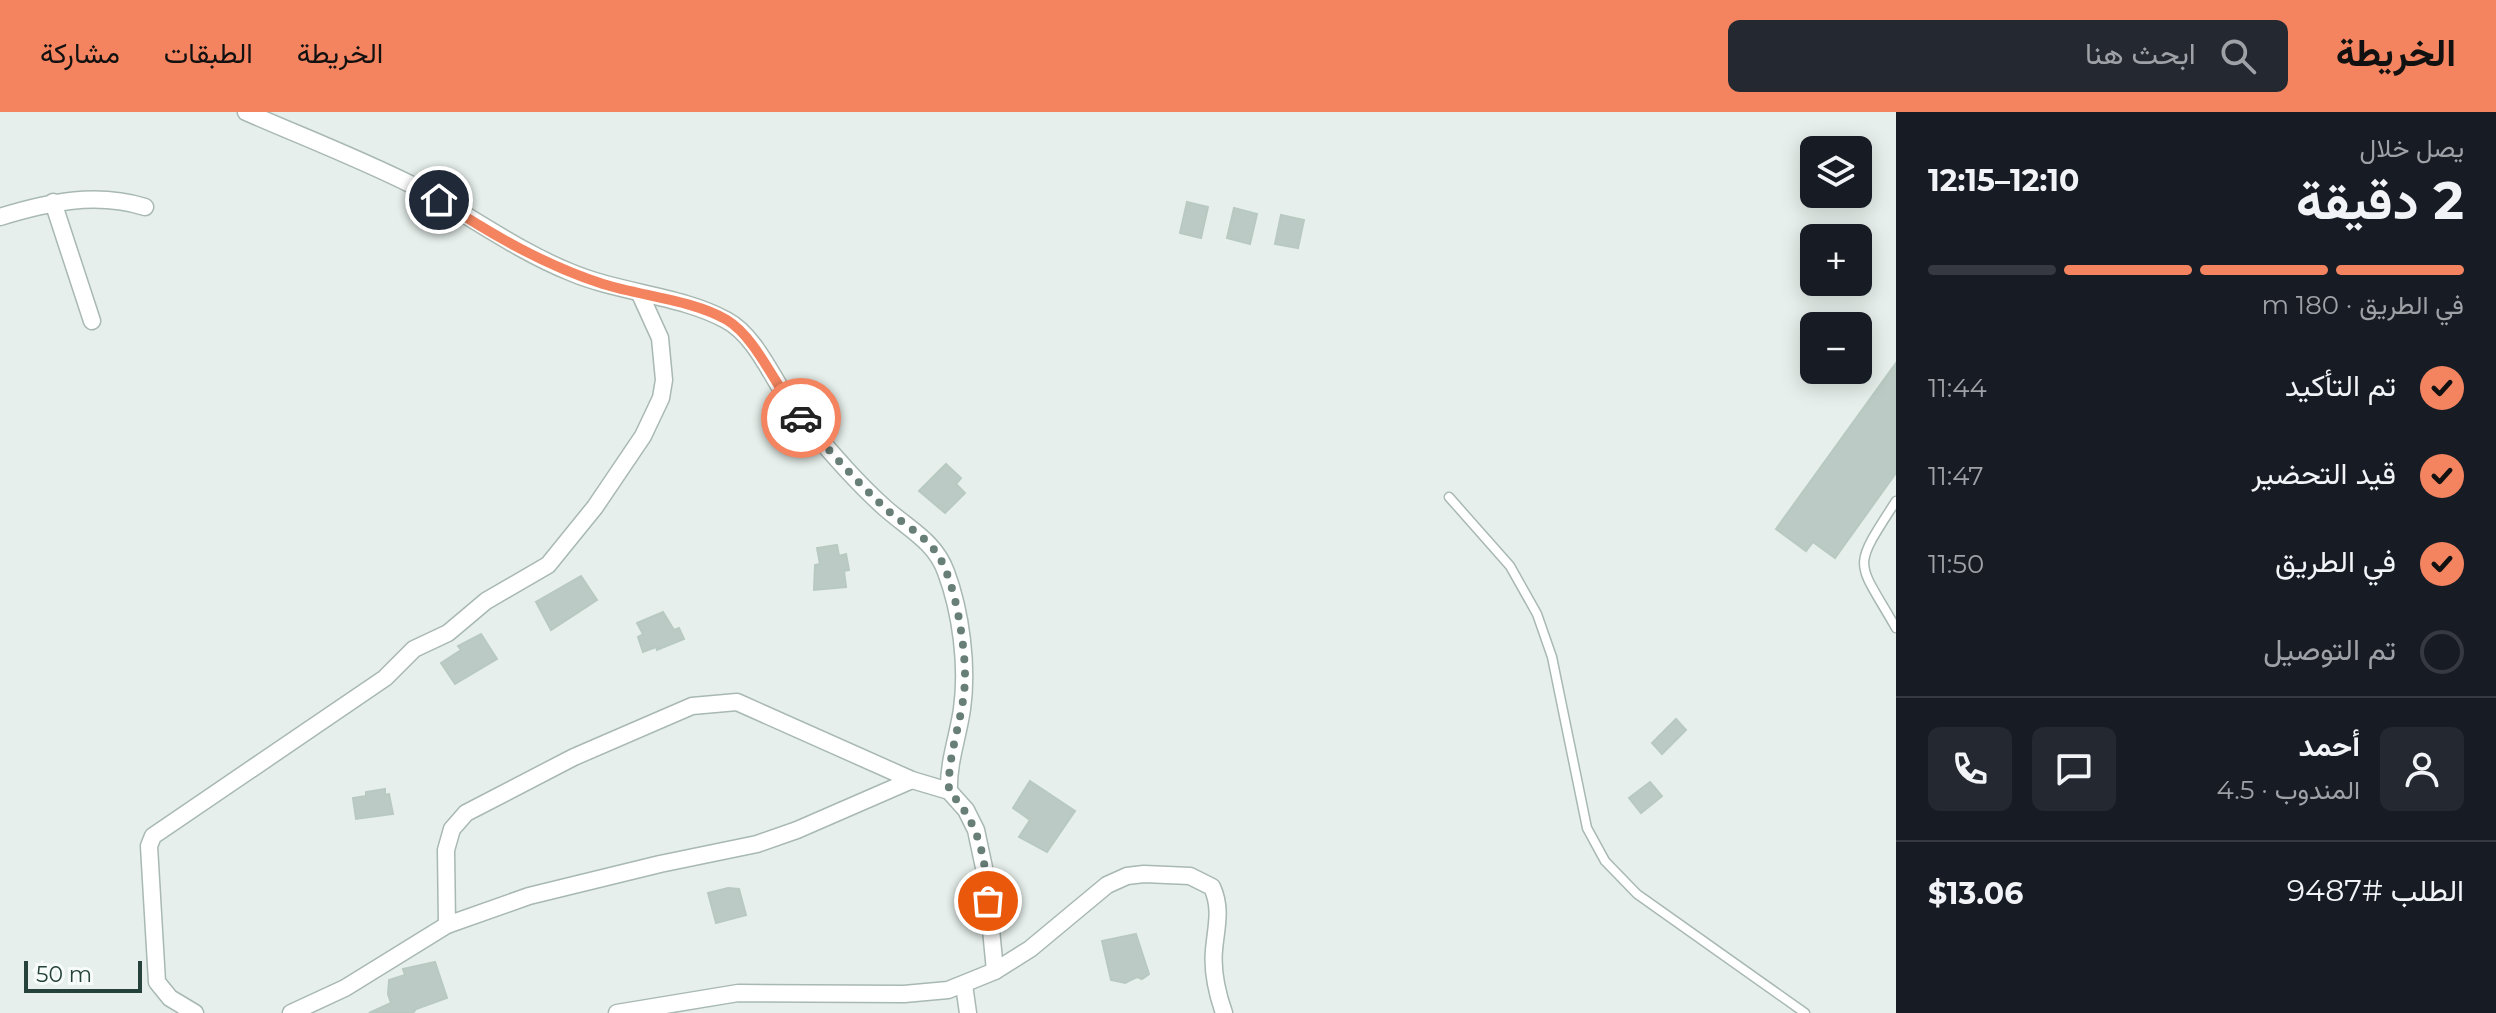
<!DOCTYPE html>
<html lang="ar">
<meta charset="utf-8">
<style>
:root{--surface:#171b24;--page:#242831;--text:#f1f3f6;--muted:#9ea1a6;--line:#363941;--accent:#f4845f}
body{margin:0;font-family:Montserrat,Vazirmatn,sans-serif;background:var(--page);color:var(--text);direction:rtl;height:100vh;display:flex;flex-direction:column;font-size:30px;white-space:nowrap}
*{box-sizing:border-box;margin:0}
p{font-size:26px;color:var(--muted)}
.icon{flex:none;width:44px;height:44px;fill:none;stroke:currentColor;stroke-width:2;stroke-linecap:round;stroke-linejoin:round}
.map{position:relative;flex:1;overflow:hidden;direction:ltr}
.details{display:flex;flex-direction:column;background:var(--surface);width:600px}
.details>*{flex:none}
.controls{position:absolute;left:1800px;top:24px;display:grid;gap:16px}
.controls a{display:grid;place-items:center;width:72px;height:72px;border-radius:12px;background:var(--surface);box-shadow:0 4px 20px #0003;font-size:40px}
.scale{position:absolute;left:24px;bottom:20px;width:118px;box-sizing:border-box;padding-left:8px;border:4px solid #24423a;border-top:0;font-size:22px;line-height:28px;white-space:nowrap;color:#24423a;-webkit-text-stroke:6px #f7fbf9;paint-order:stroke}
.pin{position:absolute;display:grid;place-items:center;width:68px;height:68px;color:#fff;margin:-34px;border:4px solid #fff;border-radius:50%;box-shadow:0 2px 8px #0007}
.courier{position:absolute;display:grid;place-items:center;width:80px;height:80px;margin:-40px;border:6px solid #f4845f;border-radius:50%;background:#fff;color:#222;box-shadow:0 2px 10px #0007}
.overview em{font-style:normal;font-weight:700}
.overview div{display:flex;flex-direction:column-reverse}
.overview{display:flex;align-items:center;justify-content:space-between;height:136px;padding:0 32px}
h1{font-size:52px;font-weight:700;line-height:60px}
.bar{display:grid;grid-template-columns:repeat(4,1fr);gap:12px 8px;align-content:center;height:96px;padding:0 32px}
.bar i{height:10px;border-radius:6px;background:var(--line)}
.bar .selected{background:var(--accent)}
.bar p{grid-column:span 4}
.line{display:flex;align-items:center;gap:20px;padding:0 32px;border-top:2px solid var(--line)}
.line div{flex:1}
.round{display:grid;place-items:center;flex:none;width:84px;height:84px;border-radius:12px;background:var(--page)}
ol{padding:0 32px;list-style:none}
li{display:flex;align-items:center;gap:24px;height:88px}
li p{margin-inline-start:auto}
li .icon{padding:8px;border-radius:50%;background:var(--accent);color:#111;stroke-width:4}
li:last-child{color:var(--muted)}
li i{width:44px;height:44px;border:4px solid var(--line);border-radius:50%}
header{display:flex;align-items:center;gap:48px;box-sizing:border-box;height:112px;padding:0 40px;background:var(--accent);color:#111}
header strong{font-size:38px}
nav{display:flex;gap:44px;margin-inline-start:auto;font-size:28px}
.search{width:560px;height:72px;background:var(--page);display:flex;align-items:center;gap:20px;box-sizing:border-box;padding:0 28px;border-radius:12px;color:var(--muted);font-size:30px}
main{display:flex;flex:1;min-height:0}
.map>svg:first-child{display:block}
.building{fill:#bbcac4;stroke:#b8c9c2;stroke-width:2}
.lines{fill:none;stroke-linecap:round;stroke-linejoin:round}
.lane-casing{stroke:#a8b8b2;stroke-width:11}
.street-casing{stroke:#a8b8b2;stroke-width:19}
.lane{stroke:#fff;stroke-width:8}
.street{stroke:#fff;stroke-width:16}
.done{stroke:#687f78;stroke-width:8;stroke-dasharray:0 14.4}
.route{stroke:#f4845f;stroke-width:10}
</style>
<header>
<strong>الخريطة</strong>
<div class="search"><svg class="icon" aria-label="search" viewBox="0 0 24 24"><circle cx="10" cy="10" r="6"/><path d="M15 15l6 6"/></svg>ابحث هنا</div>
<nav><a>الخريطة</a><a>الطبقات</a><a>مشاركة</a></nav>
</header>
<main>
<section class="details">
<div class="overview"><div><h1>2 دقيقة</h1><p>يصل خلال</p></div><em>12:10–12:15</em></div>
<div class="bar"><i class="selected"></i><i class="selected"></i><i class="selected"></i><i></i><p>في الطريق · 180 m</p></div>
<ol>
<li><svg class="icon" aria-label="check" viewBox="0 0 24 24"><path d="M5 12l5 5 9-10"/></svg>تم التأكيد<p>11:44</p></li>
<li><svg class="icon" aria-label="check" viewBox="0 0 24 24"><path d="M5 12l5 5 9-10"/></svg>قيد التحضير<p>11:47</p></li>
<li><svg class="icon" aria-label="check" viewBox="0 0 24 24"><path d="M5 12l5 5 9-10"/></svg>في الطريق<p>11:50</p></li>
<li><i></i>تم التوصيل</li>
</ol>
<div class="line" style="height:144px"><a class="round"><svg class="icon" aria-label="person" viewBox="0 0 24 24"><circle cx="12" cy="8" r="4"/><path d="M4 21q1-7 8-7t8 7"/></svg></a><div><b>أحمد</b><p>المندوب · 4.5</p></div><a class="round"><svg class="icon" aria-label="chat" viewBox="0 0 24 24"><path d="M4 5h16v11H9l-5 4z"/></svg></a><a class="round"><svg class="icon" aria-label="phone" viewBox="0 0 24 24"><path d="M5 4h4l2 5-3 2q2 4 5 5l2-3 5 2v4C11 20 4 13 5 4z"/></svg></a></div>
<div class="line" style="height:104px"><div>الطلب #9487</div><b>$13.06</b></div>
</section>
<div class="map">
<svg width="1896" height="901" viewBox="0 0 1896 901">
<rect width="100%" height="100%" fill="#e6efeb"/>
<g class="building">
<path d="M 1187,90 L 1208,95 L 1201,126 L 1180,121 Z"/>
<path d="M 1234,96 L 1257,102 L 1250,132 L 1227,126 Z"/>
<path d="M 1281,103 L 1304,108 L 1298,136 L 1275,132 Z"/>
<path d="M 1896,251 L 1896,361 L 1835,446 L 1813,430 L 1806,439 L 1776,417 Z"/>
<path d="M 946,352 L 961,366 L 956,372 L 965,381 L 945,401 L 919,379 Z"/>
<path d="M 837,433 L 839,444 L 846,442 L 849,458 L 844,459 L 846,475 L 814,478 L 815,453 L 820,452 L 817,436 Z"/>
<path d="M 581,464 L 597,488 L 551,518 L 536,490 Z"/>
<path d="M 663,500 L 674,518 L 679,516 L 684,527 L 657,538 L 656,535 L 643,540 L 638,525 L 643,522 L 637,511 Z"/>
<path d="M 481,522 L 497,547 L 455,572 L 441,551 L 461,538 L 458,534 Z"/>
<path d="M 1676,607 L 1686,618 L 1662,642 L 1652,631 Z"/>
<path d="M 1030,669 L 1075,699 L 1047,740 L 1019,725 L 1030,708 L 1013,696 Z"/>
<path d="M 1650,670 L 1662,684 L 1641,701 L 1629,686 Z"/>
<path d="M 385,677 L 385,683 L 389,682 L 393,702 L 356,707 L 353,686 L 366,684 L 366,680 Z"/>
<path d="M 728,776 L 739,777 L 746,803 L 716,811 L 708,781 Z"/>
<path d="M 1136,822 L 1149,862 L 1142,867 L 1137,865 L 1125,871 L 1111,868 L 1102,829 Z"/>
<path d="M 435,850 L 447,886 L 416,897 L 413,901 L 369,901 L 391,891 L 388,882 L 389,868 L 405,863 L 403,857 Z"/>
</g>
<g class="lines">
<defs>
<g id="lane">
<path d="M 1449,385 L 1510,454 L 1537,502 L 1552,545 L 1587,716 L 1605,749 L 1637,782 L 1805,901"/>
<path d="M 1896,389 C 1851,459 1856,446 1896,516"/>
</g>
<g id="street">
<path d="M 246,0 C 301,24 358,46 412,73 C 466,100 513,137 570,160 C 619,181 680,183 726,208 C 760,226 776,278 802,307 C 828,337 855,369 884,395 C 907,416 935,429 946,460 C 961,500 968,554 962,597 C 958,625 948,650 949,679"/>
<path d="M 53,90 L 92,209"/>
<path d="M 0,105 C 48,90 96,80 145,95"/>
<path d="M 447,813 L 446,738 L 452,717 L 466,701 L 574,645 L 692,594 L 737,590 L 912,668 L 949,679 L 966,698 L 976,718 L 986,765 L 995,859"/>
<path d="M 964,873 L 968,901"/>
<path d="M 195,901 L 170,886 L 157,870 L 149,734 L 153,724 L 385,566 L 414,537 L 448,521 L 486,489 L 548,453 L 595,395 L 643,324 L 661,286 L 664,268 L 660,226 L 640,182"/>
<path d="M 291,901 L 345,876 L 447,813 L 529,784 L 660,752 L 757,732 L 797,718 L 912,668"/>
<path d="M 617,901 L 738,881 L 904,882 L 948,878 L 995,859 L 1030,837 L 1107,773 L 1127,764 L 1144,762 L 1190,764 L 1212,775 C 1222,797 1216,815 1214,838 C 1212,859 1217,881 1224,901"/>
</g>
</defs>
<use href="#lane" class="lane-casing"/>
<use href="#street" class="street-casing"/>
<use href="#lane" class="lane"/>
<use href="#street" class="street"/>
</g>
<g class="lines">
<path class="done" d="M 801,306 C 827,336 855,368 885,396 C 901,411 922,421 936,440 C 955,466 965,532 965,564 C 965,604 947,640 949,679 C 980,713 985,744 988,789"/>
<path class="route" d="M 439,88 C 491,122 544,153 603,172 C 641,184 693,188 727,208 C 757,226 777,278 801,306"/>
</g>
</svg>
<div class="controls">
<a><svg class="icon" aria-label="layers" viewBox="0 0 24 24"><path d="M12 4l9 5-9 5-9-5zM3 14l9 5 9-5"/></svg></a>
<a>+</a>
<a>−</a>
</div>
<div class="scale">50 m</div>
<div class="pin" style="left:988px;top:789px;background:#ea580c"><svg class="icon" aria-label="bag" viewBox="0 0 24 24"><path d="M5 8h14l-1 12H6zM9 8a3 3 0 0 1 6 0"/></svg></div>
<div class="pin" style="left:439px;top:88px;background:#1f2937"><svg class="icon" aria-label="home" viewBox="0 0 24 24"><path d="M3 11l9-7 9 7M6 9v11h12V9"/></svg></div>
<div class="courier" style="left:801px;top:306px"><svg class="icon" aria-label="car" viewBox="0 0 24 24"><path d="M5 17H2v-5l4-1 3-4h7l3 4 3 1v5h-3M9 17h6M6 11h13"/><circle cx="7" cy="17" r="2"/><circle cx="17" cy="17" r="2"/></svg></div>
</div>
</main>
